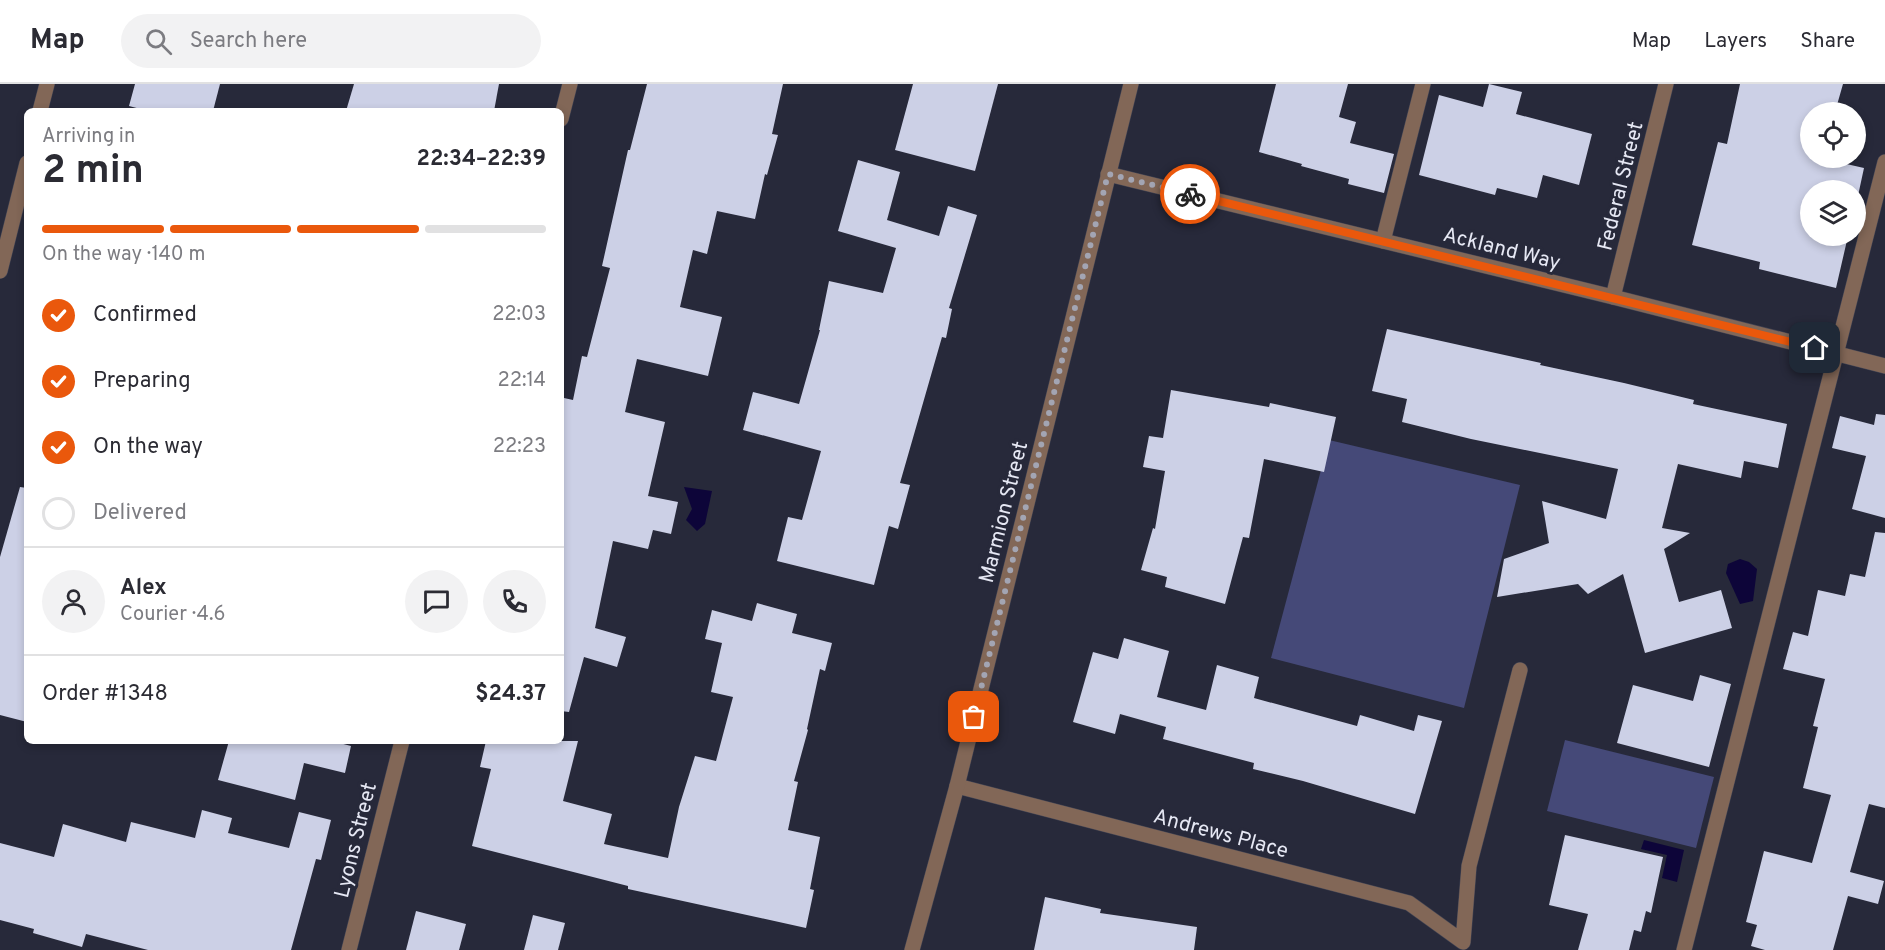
<!DOCTYPE html>
<meta charset="utf-8">
<style>
:root{--surface:#fff;--page:#f2f2f3;--text:#2b2b33;--muted:#7c7c81;--line:#e1e1e2;--accent:#ea580c}
body{margin:0;font-family:Overpass,sans-serif;background:var(--page);color:var(--text);height:100vh;display:flex;flex-direction:column;font-size:22px;white-space:nowrap}
*{box-sizing:border-box;margin:0}
p{font-size:20px;color:var(--muted)}
.icon{flex:none;width:33px;height:33px;fill:none;stroke:currentColor;stroke-width:2;stroke-linecap:round;stroke-linejoin:round}
.map{position:relative;flex:1;overflow:hidden}
.panel{position:absolute;left:24px;top:24px;width:540px;height:636px;display:flex;flex-direction:column;background:var(--surface);border-radius:9px;box-shadow:0 3px 9px #0003}
.panel>*{flex:none}
.buttons{position:absolute;left:1800px;top:18px;display:grid;gap:12px}
.buttons a{display:grid;place-items:center;width:66px;height:66px;border-radius:50%;background:var(--surface);box-shadow:0 3px 9px #0003;font-size:30px}
.pin{position:absolute;display:grid;place-items:center;width:51px;height:51px;color:#fff;margin:-26px;border-radius:12px;box-shadow:0 3px 9px #0006}
.courier{position:absolute;display:grid;place-items:center;width:60px;height:60px;margin:-30px;border:4px solid #ea580c;border-radius:50%;background:#fff;color:#222;box-shadow:0 2px 8px #0007}
.head em{font-style:normal;font-weight:700}
.head div{display:flex;flex-direction:column-reverse}
.head{display:flex;align-items:center;justify-content:space-between;height:102px;padding:0 18px}
h1{font-size:39px;font-weight:700;line-height:45px}
.bar{display:grid;grid-template-columns:repeat(4,1fr);gap:9px 6px;align-content:center;height:72px;padding:0 18px}
.bar i{height:8px;border-radius:4px;background:var(--line)}
.bar .selected{background:var(--accent)}
.bar p{grid-column:span 4}
.line{display:flex;align-items:center;gap:15px;padding:0 18px;border-top:2px solid var(--line)}
.line div{flex:1}
.round{display:grid;place-items:center;flex:none;width:63px;height:63px;border-radius:32px;background:var(--page)}
ol{padding:0 18px;list-style:none}
li{display:flex;align-items:center;gap:18px;height:66px}
li p{margin-inline-start:auto}
li .icon{padding:6px;border-radius:50%;background:var(--accent);color:#fff;stroke-width:4}
li:last-child{color:var(--muted)}
li i{width:33px;height:33px;border:3px solid var(--line);border-radius:50%}
header{display:flex;align-items:center;gap:36px;box-sizing:border-box;height:84px;padding:0 30px;background:var(--surface);border-bottom:2px solid var(--line)}
header strong{font-size:28px}
nav{display:flex;gap:33px;margin-inline-start:auto;font-size:21px}
.search{width:420px;height:54px;background:var(--page);display:flex;align-items:center;gap:15px;box-sizing:border-box;padding:0 21px;border-radius:33px;color:var(--muted);font-size:22px}
.map>svg:first-child{display:block}
.green{fill:#454978}
.water{fill:#0d0539}
.building{fill:#ccd0e6}
.lines{fill:none;stroke-linecap:round;stroke-linejoin:round}
.minor-casing{stroke:#424454;stroke-width:16}
.minor{stroke:#826757;stroke-width:15}
.done{stroke:#a3a5b3;stroke-width:6;stroke-dasharray:0 10.8}
.route{stroke:#ea580c;stroke-width:8}
.labels{text-anchor:middle;stroke-width:6;stroke-linejoin:round;paint-order:stroke}
.street-label{font-size:21px;fill:#e6e8f4;stroke:#27293a}
</style>
<header>
<strong>Map</strong>
<div class="search"><svg class="icon" aria-label="search" viewBox="0 0 24 24"><circle cx="10" cy="10" r="6"/><path d="M15 15l6 6"/></svg>Search here</div>
<nav><a>Map</a><a>Layers</a><a>Share</a></nav>
</header>
<div class="map">
<svg width="1885" height="866" viewBox="0 0 1885 866">
<rect width="100%" height="100%" fill="#27293a"/>
<g class="green">
<path d="M 1329,356 L 1520,401 L 1464,624 L 1271,574 Z"/>
<path d="M 1565,656 L 1714,693 L 1696,764 L 1547,727 Z"/>
</g>
<g class="water">
<path d="M 684,403 L 712,407 L 705,440 L 697,447 L 686,436 L 692,425 Z"/>
<path d="M 1740,475 L 1749,478 L 1757,485 L 1753,517 L 1740,520 L 1726,489 L 1728,480 Z"/>
<path d="M 1644,756 L 1684,766 L 1677,798 L 1662,794 L 1667,771 L 1641,765 Z"/>
</g>
<g class="building">
<path d="M 135,0 L 220,0 L 213,27 L 148,27 L 129,22 Z"/>
<path d="M 354,0 L 499,0 L 494,27 L 346,27 Z"/>
<path d="M 647,0 L 783,0 L 772,50 L 778,51 L 767,91 L 765,90 L 755,135 L 717,127 L 707,170 L 693,166 L 680,223 L 722,233 L 708,292 L 637,275 L 625,328 L 665,338 L 648,412 L 678,418 L 671,450 L 653,446 L 648,465 L 613,457 L 595,544 L 626,553 L 617,583 L 584,573 L 569,628 L 561,627 L 561,329 L 564,314 L 573,316 L 582,272 L 587,273 L 610,184 L 602,182 L 628,66 L 630,66 Z"/>
<path d="M 913,0 L 998,0 L 975,87 L 895,66 Z"/>
<path d="M 1276,0 L 1348,0 L 1339,33 L 1356,38 L 1350,59 L 1394,70 L 1384,109 L 1348,100 L 1349,95 L 1301,82 L 1302,80 L 1259,68 Z"/>
<path d="M 1489,0 L 1522,8 L 1516,30 L 1592,50 L 1579,101 L 1543,91 L 1537,114 L 1497,104 L 1495,111 L 1419,91 L 1439,11 L 1483,23 Z"/>
<path d="M 1740,0 L 1843,0 L 1835,28 L 1810,28 L 1810,74 L 1820,74 L 1864,84 L 1856,121 L 1856,106 L 1810,106 L 1810,152 L 1848,152 L 1836,204 L 1759,185 L 1760,178 L 1692,161 L 1718,58 L 1727,60 Z"/>
<path d="M 858,76 L 900,88 L 887,136 L 939,152 L 948,122 L 977,131 L 949,224 L 952,225 L 946,254 L 942,253 L 900,399 L 910,401 L 898,445 L 889,442 L 874,501 L 777,477 L 788,433 L 802,436 L 821,367 L 743,346 L 753,308 L 799,320 L 820,246 L 819,246 L 829,197 L 883,209 L 896,164 L 838,147 Z"/>
<path d="M 1387,245 L 1541,279 L 1540,281 L 1624,299 L 1694,316 L 1693,320 L 1787,340 L 1778,384 L 1744,377 L 1741,394 L 1678,380 L 1662,444 L 1690,449 L 1664,465 L 1679,518 L 1721,506 L 1732,544 L 1645,569 L 1623,490 L 1588,510 L 1578,500 L 1497,513 L 1504,475 L 1549,459 L 1542,417 L 1606,435 L 1618,385 L 1471,355 L 1402,338 L 1407,315 L 1372,307 Z"/>
<path d="M 1171,306 L 1269,323 L 1270,319 L 1336,333 L 1324,388 L 1264,375 L 1249,454 L 1243,453 L 1225,520 L 1165,503 L 1167,493 L 1141,486 L 1153,444 L 1155,445 L 1165,387 L 1143,383 L 1149,352 L 1163,354 Z"/>
<path d="M 1876,330 L 1885,331 L 1885,434 L 1852,425 L 1866,372 L 1832,364 L 1840,332 L 1874,341 Z"/>
<path d="M 20,403 L 27,404 L 27,638 L 0,631 L 0,473 Z"/>
<path d="M 1875,448 L 1885,449 L 1885,724 L 1869,720 L 1850,788 L 1884,797 L 1878,820 L 1848,812 L 1833,866 L 1765,866 L 1751,862 L 1757,841 L 1746,838 L 1764,767 L 1812,779 L 1831,711 L 1803,704 L 1818,643 L 1813,642 L 1825,595 L 1783,585 L 1793,548 L 1808,552 L 1818,506 L 1845,512 L 1850,490 L 1865,493 Z"/>
<path d="M 757,519 L 797,530 L 792,549 L 832,559 L 825,587 L 820,585 L 807,645 L 808,646 L 794,697 L 798,698 L 788,746 L 820,753 L 810,805 L 814,806 L 806,844 L 628,805 L 628,802 L 472,762 L 491,685 L 480,683 L 486,657 L 578,657 L 563,717 L 612,730 L 604,760 L 668,774 L 679,723 L 695,672 L 716,677 L 733,613 L 711,608 L 722,559 L 705,555 L 712,526 L 752,537 Z"/>
<path d="M 1124,554 L 1169,567 L 1157,613 L 1206,626 L 1217,581 L 1259,593 L 1254,614 L 1357,642 L 1360,631 L 1414,647 L 1418,631 L 1442,637 L 1415,730 L 1303,697 L 1253,685 L 1254,679 L 1163,655 L 1166,643 L 1120,630 L 1115,650 L 1073,638 L 1093,568 L 1118,575 Z"/>
<path d="M 1700,591 L 1731,600 L 1709,683 L 1617,659 L 1633,601 L 1693,617 Z"/>
<path d="M 229,657 L 332,657 L 351,662 L 345,689 L 304,679 L 295,716 L 218,696 Z"/>
<path d="M 202,726 L 232,734 L 228,749 L 289,764 L 299,728 L 331,736 L 321,776 L 316,775 L 291,866 L 148,866 L 86,850 L 82,863 L 33,849 L 34,845 L 0,836 L 0,759 L 54,773 L 63,740 L 126,758 L 131,738 L 195,754 Z"/>
<path d="M 1565,751 L 1663,773 L 1651,829 L 1646,827 L 1641,848 L 1634,846 L 1629,866 L 1578,866 L 1588,830 L 1549,821 Z"/>
<path d="M 1045,813 L 1101,825 L 1100,829 L 1197,843 L 1194,866 L 1034,866 Z"/>
<path d="M 416,827 L 466,840 L 459,866 L 406,866 Z"/>
<path d="M 533,831 L 565,839 L 558,866 L 524,866 Z"/>
</g>
<g class="lines">
<defs>
<g id="minor">
<path d="M 40,27 L 47,0"/>
<path d="M 561,35 L 570,0"/>
<path d="M 1108,90 L 1613,213 L 1885,282"/>
<path d="M 1383,157 L 1423,0"/>
<path d="M 0,187 L 27,79"/>
<path d="M 1613,213 L 1666,0"/>
<path d="M 957,702 L 1409,819 L 1463,858 L 1469,782 L 1520,586"/>
<path d="M 349,866 L 402,657"/>
<path d="M 912,866 L 957,702 L 1131,0"/>
<path d="M 1684,866 L 1885,78"/>
</g>
</defs>
<use href="#minor" class="minor-casing"/>
<use href="#minor" class="minor"/>
</g>
<g class="lines">
<path class="done" d="M 974,633 L 1108,90 L 1190,110"/>
<path class="route" d="M 1190,110 L 1815,264"/>
</g>
<g class="labels">
<g class="street-label">
<text transform="translate(1620 102) rotate(-76)" y="7">Federal Street</text>
<text transform="translate(1502 164) rotate(14)" y="7">Ackland Way</text>
<text transform="translate(1003 428) rotate(-76)" y="7">Marmion Street</text>
<text transform="translate(1221 749) rotate(15)" y="7">Andrews Place</text>
<text transform="translate(355 756) rotate(-76)" y="7">Lyons Street</text>
</g>
</g>
</svg>
<div class="buttons">
<a><svg class="icon" aria-label="locate" viewBox="0 0 24 24"><circle cx="12" cy="12" r="6"/><path d="M12 2v4M12 18v4M2 12h4M18 12h4"/></svg></a>
<a><svg class="icon" aria-label="layers" viewBox="0 0 24 24"><path d="M12 4l9 5-9 5-9-5zM3 14l9 5 9-5"/></svg></a>
</div>
<div class="pin" style="left:974px;top:633px;background:#ea580c"><svg class="icon" aria-label="bag" viewBox="0 0 24 24"><path d="M5 8h14l-1 12H6zM9 8a3 3 0 0 1 6 0"/></svg></div>
<div class="pin" style="left:1815px;top:264px;background:#1f2937"><svg class="icon" aria-label="home" viewBox="0 0 24 24"><path d="M3 11l9-7 9 7M6 9v11h12V9"/></svg></div>
<div class="courier" style="left:1190px;top:110px"><svg class="icon" aria-label="bike" viewBox="0 0 24 24"><circle cx="6" cy="16" r="4"/><circle cx="18" cy="16" r="4"/><path d="M6 16l4-8h5l3 8M10 8l3 8H6M13 5h3"/></svg></div>
<section class="panel">
<div class="head"><div><h1>2 min</h1><p>Arriving in</p></div><em>22:34–22:39</em></div>
<div class="bar"><i class="selected"></i><i class="selected"></i><i class="selected"></i><i></i><p>On the way · 140 m</p></div>
<ol>
<li><svg class="icon" aria-label="check" viewBox="0 0 24 24"><path d="M5 12l5 5 9-10"/></svg>Confirmed<p>22:03</p></li>
<li><svg class="icon" aria-label="check" viewBox="0 0 24 24"><path d="M5 12l5 5 9-10"/></svg>Preparing<p>22:14</p></li>
<li><svg class="icon" aria-label="check" viewBox="0 0 24 24"><path d="M5 12l5 5 9-10"/></svg>On the way<p>22:23</p></li>
<li><i></i>Delivered</li>
</ol>
<div class="line" style="height:108px"><a class="round"><svg class="icon" aria-label="person" viewBox="0 0 24 24"><circle cx="12" cy="8" r="4"/><path d="M4 21q1-7 8-7t8 7"/></svg></a><div><b>Alex</b><p>Courier · 4.6</p></div><a class="round"><svg class="icon" aria-label="chat" viewBox="0 0 24 24"><path d="M4 5h16v11H9l-5 4z"/></svg></a><a class="round"><svg class="icon" aria-label="phone" viewBox="0 0 24 24"><path d="M5 4h4l2 5-3 2q2 4 5 5l2-3 5 2v4C11 20 4 13 5 4z"/></svg></a></div>
<div class="line" style="height:78px"><div>Order #1348</div><b>$24.37</b></div>
</section>
</div>
